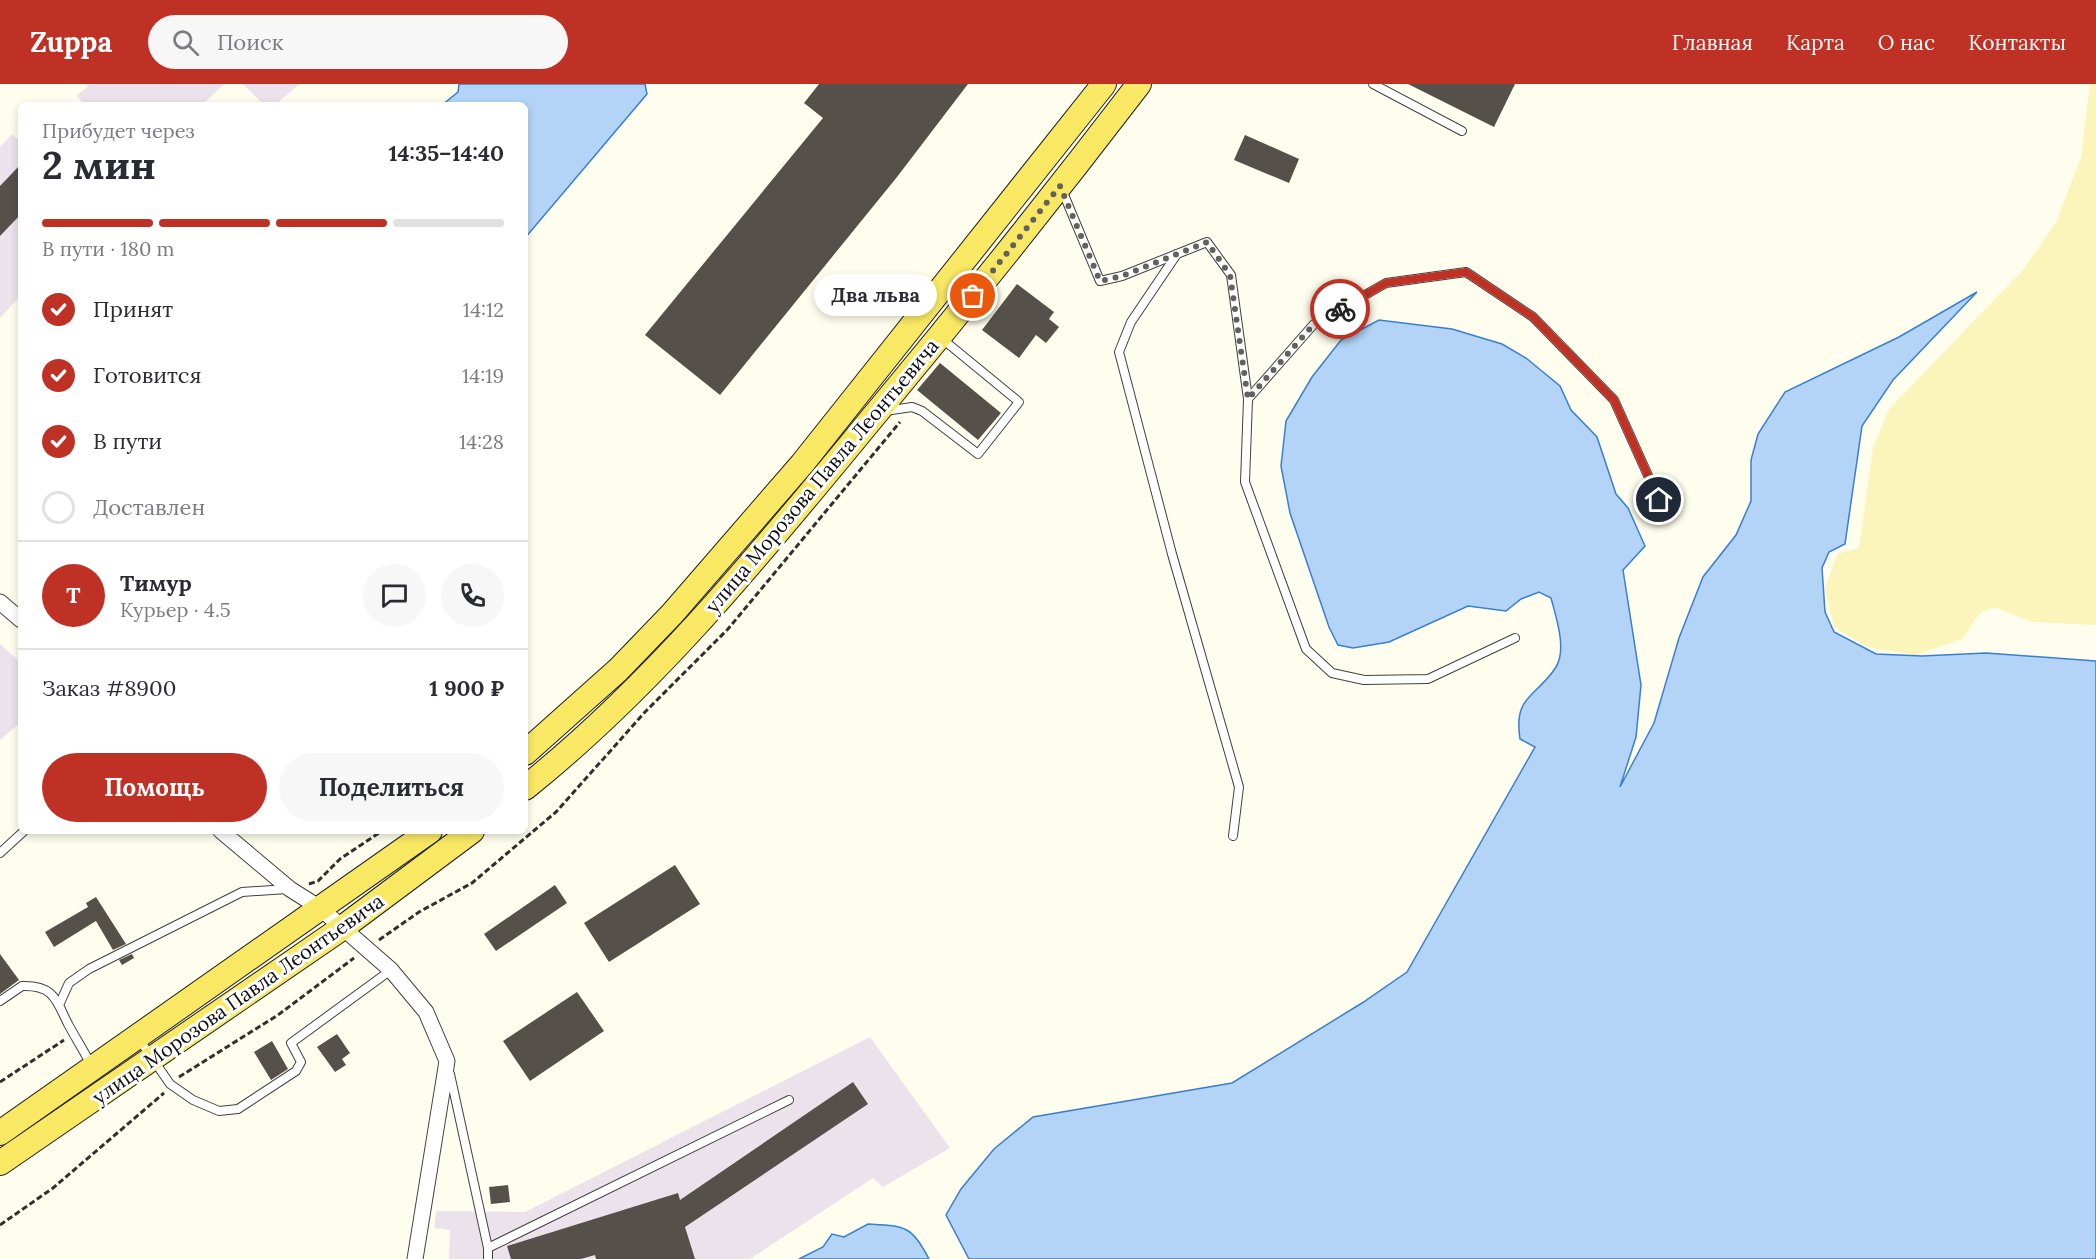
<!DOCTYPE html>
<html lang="ru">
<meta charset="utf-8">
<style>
:root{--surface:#fff;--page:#f7f7f7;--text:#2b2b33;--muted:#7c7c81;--line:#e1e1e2;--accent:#bf3125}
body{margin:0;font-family:Lora,serif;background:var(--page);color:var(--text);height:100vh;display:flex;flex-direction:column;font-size:22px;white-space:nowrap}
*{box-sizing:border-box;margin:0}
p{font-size:20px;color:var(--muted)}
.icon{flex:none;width:33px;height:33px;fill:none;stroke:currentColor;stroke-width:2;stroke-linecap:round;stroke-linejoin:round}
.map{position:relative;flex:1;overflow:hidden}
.sheet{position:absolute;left:18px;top:18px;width:510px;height:732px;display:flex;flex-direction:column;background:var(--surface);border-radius:9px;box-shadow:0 3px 9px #0003}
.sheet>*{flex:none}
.pin{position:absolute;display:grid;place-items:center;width:51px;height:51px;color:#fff;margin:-26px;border:3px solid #fff;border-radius:50%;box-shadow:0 2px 6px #0007}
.courier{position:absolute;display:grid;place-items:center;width:60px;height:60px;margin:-30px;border:4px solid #bf3125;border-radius:50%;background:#fff;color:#222;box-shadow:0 2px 8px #0007}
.bubble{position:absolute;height:42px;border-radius:21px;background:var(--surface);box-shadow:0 3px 9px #0003;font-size:20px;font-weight:700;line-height:42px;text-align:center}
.headline em{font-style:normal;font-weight:700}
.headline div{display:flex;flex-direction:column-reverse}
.headline{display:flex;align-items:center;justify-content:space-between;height:102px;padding:0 24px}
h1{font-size:39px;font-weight:700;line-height:45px}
.bar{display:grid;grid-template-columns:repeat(4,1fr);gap:9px 6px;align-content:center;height:72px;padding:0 24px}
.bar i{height:8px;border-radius:4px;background:var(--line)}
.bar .current{background:var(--accent)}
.bar p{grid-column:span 4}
.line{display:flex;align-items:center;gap:15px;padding:0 24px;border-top:2px solid var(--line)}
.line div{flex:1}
.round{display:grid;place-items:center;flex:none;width:63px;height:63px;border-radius:32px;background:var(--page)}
ol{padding:0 24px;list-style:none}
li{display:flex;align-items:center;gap:18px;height:66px}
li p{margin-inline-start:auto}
li .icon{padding:6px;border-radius:50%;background:var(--accent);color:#fff;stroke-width:4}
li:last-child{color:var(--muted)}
li i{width:33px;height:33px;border:3px solid var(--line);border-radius:50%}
.cta{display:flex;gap:12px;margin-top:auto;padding:12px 24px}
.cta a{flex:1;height:69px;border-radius:36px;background:var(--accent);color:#fff;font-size:24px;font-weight:700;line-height:69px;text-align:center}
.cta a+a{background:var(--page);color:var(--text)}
header{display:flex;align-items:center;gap:36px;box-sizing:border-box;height:84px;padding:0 30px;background:var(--accent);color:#fff}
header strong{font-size:28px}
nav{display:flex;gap:33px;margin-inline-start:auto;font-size:21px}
.search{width:420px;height:54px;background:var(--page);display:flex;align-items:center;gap:15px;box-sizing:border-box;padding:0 21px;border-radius:33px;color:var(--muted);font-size:22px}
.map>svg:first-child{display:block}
.industrial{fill:#ece2ec}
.sand{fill:#fbf5bb}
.water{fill:#b3d4f6;stroke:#397fce;stroke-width:1.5}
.building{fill:#56504a}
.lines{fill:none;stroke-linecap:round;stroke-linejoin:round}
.lane-casing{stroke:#414141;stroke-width:10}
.street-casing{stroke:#414141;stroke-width:17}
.primary-casing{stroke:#1f1f1f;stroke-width:26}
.path{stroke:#303030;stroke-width:3;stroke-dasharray:6 3;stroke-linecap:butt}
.lane{stroke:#fff;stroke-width:8}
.street{stroke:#fff;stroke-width:15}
.primary{stroke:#f9e864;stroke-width:24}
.done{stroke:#62625c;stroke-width:6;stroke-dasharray:0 10.8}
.route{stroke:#bf3125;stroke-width:8}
.labels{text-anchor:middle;stroke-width:6;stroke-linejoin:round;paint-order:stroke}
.street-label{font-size:20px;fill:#0e0e0e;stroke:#fff}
</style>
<header>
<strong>Zuppa</strong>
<div class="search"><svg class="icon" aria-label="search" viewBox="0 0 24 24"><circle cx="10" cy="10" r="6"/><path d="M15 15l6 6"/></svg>Поиск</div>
<nav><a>Главная</a><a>Карта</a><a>О нас</a><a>Контакты</a></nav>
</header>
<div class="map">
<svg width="2096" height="1175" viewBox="0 0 2096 1175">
<rect width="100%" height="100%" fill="#fffeee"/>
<g class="industrial">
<path d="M 90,0 L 224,0 L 202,21 L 85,21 L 77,12 Z"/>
<path d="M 243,0 L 299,0 L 275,21 L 264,21 Z"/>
<path d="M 12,50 L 21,58 L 21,211 L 0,234 L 0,63 Z"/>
<path d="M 0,560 L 21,579 L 21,638 L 0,656 Z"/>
<path d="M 870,953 L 950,1064 L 883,1103 L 873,1094 L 750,1175 L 449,1175 L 450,1146 L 434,1144 L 436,1127 L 525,1128 Z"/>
</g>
<path class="sand" d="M 2090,0 L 2096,0 L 2096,541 L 2032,538 L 1994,523 L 1980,529 L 1962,555 L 1915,571 L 1867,563 L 1834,543 L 1825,505 L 1837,470 L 1859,464 L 1873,364 L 1889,325 L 2023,186 L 2056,138 L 2081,73 Z"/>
<g class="water">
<path d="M 459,0 L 645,0 L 647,10 L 525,154 L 525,21 L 442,21 L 458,8 Z"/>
<path d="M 1977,208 L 1893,296 L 1862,342 L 1845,460 L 1829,468 L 1822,484 L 1825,528 L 1834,548 L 1876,570 L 1922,572 L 1986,569 L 2096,577 L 2096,1175 L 969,1175 L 946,1131 L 961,1105 L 994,1065 L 1033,1033 L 1232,999 L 1362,919 L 1407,888 L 1535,663 L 1520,655 C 1513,611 1537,613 1556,583 C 1567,565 1556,533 1551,514 L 1539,508 L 1521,515 L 1506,527 L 1468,522 L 1389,558 L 1353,564 L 1338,561 L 1329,543 L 1290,429 L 1281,382 L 1286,337 L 1312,293 L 1341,256 L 1379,236 L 1452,245 L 1502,260 L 1526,274 L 1560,302 L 1571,326 L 1597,353 L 1616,410 L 1628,424 L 1645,462 L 1623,486 L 1641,601 L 1636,653 L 1620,703 L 1654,639 L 1679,554 L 1703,493 L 1736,451 L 1751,417 L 1751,376 L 1758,350 L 1785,308 L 1899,253 Z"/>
<path d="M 868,1140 C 905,1142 911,1141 929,1175 L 799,1175 L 823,1163 L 832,1150 L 844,1153 Z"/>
</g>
<g class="building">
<path d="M 819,0 L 968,0 L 897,93 L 720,311 L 645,251 L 823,34 L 804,19 Z"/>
<path d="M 1408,0 L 1515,0 L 1494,43 Z"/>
<path d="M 1245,51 L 1299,75 L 1289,99 L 1234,76 Z"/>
<path d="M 21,80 L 21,130 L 0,152 L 0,102 Z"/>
<path d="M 1017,200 L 1054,228 L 1049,235 L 1059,243 L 1046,259 L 1036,251 L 1019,274 L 982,246 Z"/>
<path d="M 940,279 L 1001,329 L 978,356 L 917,306 Z"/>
<path d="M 675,781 L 700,820 L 609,878 L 584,839 Z"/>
<path d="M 555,801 L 567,819 L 496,867 L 484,850 Z"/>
<path d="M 96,813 L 126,860 L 113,866 L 96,837 L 54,863 L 45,848 L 88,823 L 86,819 Z"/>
<path d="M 0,870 L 19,896 L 0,910 Z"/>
<path d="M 132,870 L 134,874 L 122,881 L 119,876 Z"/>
<path d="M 577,908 L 604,947 L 530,997 L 503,957 Z"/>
<path d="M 337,950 L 350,969 L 342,975 L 346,981 L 335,988 L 317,963 Z"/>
<path d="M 272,957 L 288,985 L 271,996 L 254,968 Z"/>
<path d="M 853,998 L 868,1020 L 685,1143 L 695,1175 L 596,1175 L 595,1171 L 581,1175 L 511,1175 L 507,1162 L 678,1109 L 680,1116 Z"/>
<path d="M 508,1101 L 510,1118 L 491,1120 L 489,1103 Z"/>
</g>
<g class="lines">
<defs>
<g id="lane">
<path d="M 1373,0 L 1462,47"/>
<path d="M 1062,106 L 1100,197 L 1122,192 L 1207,158 L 1231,191 L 1248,315 L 1245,398 L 1306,565 L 1332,589 L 1364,596 L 1428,595 L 1515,554"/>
<path d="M 1177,170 L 1131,238 L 1119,268 L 1172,470 L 1239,703 L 1233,752"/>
<path d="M 1248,315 L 1314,240 L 1386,199 L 1466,188 L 1533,233 L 1614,316 L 1659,416"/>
<path d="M 885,327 L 912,323 L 922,327 L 978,370 L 1019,318 L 946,258 L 947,252"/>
<path d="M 0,769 L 24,747"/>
<path d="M 0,917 L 22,902 C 54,901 56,916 68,940 C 75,953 84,967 91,981"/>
<path d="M 60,919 L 69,899 L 89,885 L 242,808 L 287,805"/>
<path d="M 139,955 L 170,1000 L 193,1016 L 219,1027 L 238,1025 L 296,987 L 301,978 L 291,959 L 391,886"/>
<path d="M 450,990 L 488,1164 L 789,1016"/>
<path d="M 488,1164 L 488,1175"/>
</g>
<g id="street">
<path d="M 0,518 L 21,536"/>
<path d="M 221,747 L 290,805 L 320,824 L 391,886 L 426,928 L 447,977 L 415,1175"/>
</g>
<g id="primary">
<path d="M 525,669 L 618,586 L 672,530 L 802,380 L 1104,0"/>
<path d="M 525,704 C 660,596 768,460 878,327 C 967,220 1054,111 1139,0"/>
<path d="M 0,1049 L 430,747"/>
<path d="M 0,1079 L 342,844 L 472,747"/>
</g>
</defs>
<use href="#lane" class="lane-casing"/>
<use href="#street" class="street-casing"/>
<use href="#primary" class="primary-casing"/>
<g class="path">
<path d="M 309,800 L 318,797 L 340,775 L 382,747"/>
<path d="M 379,856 L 419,828 L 472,799 L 556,728 L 645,628 L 728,545 L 900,338"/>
<path d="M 179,993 L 278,931 L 354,874"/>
<path d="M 0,998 L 64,956"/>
<path d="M 0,1141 L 53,1104 L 164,1009"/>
</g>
<use href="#lane" class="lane"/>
<use href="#street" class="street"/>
<use href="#primary" class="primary"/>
</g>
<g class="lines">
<path class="done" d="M 973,212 L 1060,102 L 1100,197 L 1122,192 L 1207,158 L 1230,191 L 1248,315 L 1314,240 L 1340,225"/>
<path class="route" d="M 1340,225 L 1386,199 L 1466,188 L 1533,233 L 1614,316 L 1659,416"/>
</g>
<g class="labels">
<g class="street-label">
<text transform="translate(822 392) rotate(-50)" y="7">улица Морозова Павла Леонтьевича</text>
<text transform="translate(238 915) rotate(-35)" y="7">улица Морозова Павла Леонтьевича</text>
</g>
</g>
</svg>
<div class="pin" style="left:973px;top:212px;background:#ea580c"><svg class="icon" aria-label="bag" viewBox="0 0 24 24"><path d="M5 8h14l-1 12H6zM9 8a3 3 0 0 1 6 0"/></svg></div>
<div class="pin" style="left:1659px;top:416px;background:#1f2937"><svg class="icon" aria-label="home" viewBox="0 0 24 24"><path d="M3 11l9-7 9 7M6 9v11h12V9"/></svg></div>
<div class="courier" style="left:1340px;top:225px"><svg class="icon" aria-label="bike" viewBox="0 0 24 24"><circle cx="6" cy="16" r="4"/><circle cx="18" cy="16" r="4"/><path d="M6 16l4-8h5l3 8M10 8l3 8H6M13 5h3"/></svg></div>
<div class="bubble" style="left:814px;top:190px;width:123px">Два льва</div>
<section class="sheet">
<div class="headline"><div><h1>2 мин</h1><p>Прибудет через</p></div><em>14:35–14:40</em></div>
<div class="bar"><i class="current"></i><i class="current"></i><i class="current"></i><i></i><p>В пути · 180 m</p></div>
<ol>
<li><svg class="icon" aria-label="check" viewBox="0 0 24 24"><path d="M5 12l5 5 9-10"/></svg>Принят<p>14:12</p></li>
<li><svg class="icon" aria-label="check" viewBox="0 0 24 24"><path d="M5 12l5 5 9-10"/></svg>Готовится<p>14:19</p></li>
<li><svg class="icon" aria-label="check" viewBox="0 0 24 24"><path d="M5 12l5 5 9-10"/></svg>В пути<p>14:28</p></li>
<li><i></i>Доставлен</li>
</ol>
<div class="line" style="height:108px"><b class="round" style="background:var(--accent);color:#fff">Т</b><div><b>Тимур</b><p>Курьер · 4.5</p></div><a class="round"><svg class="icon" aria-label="chat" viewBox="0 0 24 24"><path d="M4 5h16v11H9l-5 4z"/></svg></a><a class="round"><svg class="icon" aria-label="phone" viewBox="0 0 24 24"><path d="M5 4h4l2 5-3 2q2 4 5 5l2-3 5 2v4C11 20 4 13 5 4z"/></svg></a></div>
<div class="line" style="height:78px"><div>Заказ #8900</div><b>1 900 ₽</b></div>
<div class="cta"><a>Помощь</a><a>Поделиться</a></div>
</section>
</div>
